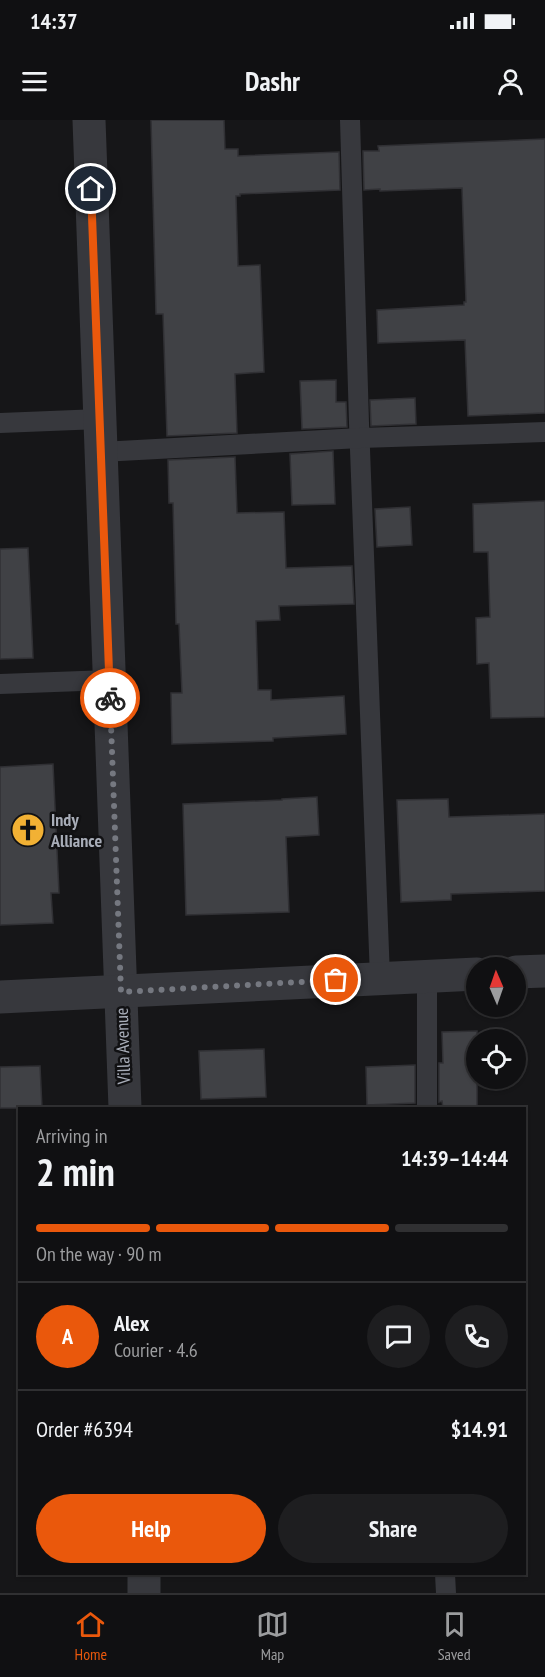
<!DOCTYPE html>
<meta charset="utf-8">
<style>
:root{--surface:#101012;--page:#1e1e20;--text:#f1f3f6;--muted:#9c9d9f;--line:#303032;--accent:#ea580c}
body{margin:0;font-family:"PT Sans Narrow",sans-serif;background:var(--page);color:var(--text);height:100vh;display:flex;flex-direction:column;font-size:22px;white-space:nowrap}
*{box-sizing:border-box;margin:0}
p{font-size:20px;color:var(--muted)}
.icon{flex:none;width:33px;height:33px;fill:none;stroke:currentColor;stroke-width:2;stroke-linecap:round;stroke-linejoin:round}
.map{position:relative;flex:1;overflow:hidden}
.panel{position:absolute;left:18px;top:987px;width:508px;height:468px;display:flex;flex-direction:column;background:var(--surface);border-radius:0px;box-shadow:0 2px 4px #0004,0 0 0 2px var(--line)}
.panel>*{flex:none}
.needle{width:39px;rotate:358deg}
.fabs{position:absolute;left:466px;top:837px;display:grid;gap:12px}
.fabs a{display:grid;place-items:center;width:60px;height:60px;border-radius:50%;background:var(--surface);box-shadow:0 2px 4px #0004,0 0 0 2px var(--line);font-size:30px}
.pin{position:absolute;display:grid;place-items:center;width:51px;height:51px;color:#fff;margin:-26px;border:3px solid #fff;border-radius:50%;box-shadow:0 2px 6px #0007}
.courier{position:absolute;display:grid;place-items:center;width:60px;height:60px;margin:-30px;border:4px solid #ea580c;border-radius:50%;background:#fff;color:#222;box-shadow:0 2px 8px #0007}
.head em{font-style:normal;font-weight:800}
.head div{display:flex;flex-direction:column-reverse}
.head{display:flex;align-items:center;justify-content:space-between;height:102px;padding:0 18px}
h1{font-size:39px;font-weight:800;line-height:45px}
.bar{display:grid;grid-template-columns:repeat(4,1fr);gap:9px 6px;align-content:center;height:72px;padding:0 18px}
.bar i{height:8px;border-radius:4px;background:var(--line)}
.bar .current{background:var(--accent)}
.bar p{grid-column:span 4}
.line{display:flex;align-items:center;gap:15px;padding:0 18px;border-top:2px solid var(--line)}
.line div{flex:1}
.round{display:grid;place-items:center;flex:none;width:63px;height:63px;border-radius:32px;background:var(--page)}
.primary-button{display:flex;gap:12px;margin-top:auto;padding:12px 18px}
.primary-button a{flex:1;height:69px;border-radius:36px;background:var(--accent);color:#fff;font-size:24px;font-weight:800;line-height:69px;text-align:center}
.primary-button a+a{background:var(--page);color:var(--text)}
.status{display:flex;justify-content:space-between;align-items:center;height:42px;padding:0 30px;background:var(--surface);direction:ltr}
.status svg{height:16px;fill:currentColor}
header{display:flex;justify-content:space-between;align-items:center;height:78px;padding:0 18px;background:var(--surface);font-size:27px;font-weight:800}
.menu{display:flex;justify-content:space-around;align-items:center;height:84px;border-top:2px solid var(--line);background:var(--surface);font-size:16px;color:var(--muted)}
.menu a{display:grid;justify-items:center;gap:3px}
.menu .current{color:var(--accent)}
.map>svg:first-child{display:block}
.building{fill:#404145;stroke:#303034;stroke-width:1.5}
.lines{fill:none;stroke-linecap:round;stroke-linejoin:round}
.lane{stroke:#37383d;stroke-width:20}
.street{stroke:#37383d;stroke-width:33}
.done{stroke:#757880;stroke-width:6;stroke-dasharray:0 10.8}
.route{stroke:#ea580c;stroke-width:8}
.labels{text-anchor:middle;stroke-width:5;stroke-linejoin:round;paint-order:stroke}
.poi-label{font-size:18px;font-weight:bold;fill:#a8adb8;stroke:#111113;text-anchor:start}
.street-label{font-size:18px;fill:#a8adb8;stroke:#111113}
</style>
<div class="status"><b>14:37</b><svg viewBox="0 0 49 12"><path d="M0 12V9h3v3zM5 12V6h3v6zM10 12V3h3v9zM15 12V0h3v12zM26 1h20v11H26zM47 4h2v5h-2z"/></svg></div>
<header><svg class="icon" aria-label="menu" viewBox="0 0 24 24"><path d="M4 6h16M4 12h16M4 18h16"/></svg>Dashr<svg class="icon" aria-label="person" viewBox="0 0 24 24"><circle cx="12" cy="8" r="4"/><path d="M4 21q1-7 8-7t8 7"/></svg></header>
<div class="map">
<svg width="545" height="1473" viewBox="0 0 545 1473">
<rect width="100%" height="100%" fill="#161618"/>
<g class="building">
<path d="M 151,0 L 224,0 L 225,29 L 238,29 L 238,36 L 339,32 L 340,70 L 240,74 L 240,76 L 236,76 L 238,146 L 260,145 L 264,252 L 235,254 L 237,313 L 167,316 L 163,194 L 156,194 Z"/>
<path d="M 545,19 L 545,293 L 468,296 L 465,220 L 378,223 L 377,190 L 464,185 L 464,182 L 466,182 L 462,68 L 380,71 L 380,69 L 364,70 L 363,31 L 379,31 L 378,26 Z"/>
<path d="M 336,260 L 336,282 L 346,282 L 347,307 L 302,309 L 300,261 Z"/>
<path d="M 415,278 L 416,304 L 371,306 L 370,280 Z"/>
<path d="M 333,331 L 335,384 L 292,385 L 290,334 Z"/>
<path d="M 235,337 L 237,393 L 284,392 L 286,448 L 352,446 L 354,484 L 279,486 L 280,500 L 256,501 L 258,570 L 271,570 L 271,580 L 344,576 L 346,614 L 273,618 L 273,621 L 172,624 L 171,573 L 182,573 L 179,504 L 176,504 L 173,383 L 169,383 L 168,340 Z"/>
<path d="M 545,381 L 545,597 L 491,598 L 489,543 L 477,544 L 476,498 L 490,497 L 488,432 L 474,432 L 473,384 Z"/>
<path d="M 410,387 L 412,425 L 377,427 L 375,389 Z"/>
<path d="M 28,428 L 33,538 L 0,539 L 0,429 Z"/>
<path d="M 53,644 L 59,773 L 51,773 L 53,803 L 0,805 L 0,647 Z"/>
<path d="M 317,677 L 319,715 L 286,717 L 289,792 L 186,795 L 183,684 L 282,680 L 282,679 Z"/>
<path d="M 448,679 L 449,697 L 545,694 L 545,771 L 451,774 L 451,780 L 401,782 L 397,680 Z"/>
<path d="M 477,911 L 477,988 L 443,988 L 442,981 L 439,982 L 439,943 L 443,943 L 442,912 Z"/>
<path d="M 264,929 L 266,977 L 201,979 L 199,931 Z"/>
<path d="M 415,945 L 415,983 L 367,985 L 366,947 Z"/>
<path d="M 40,946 L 42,988 L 0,988 L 0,947 Z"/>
</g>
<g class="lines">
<g class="lane">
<path d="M 350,0 L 359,303 L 380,858"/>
<path d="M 0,303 L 100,299"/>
<path d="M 101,332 L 360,318 L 545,312"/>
<path d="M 0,564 L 109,560"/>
<path d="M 427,988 L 427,856"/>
<path d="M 445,1454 L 446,1473"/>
</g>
<g class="street">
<path d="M 89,0 L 125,988"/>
<path d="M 516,852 L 545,851"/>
<path d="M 0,877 L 477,854"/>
<path d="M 144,1454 L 144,1473"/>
</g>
</g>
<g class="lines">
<path class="done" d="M 110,578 L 121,872 L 336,860"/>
<path class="route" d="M 91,69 L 110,578"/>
</g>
<defs>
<symbol id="church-disc" viewBox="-11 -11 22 22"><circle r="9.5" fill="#f2b134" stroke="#111113"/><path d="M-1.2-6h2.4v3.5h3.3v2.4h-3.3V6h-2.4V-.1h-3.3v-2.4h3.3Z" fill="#111"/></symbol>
</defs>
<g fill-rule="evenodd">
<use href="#church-disc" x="9" y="691" width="38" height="38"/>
</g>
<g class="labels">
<g class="poi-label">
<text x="51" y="706">Indy<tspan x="51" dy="21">Alliance</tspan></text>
</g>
<g class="street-label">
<text transform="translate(123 926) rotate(-92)" y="6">Villa Avenue</text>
</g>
</g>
</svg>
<div class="fabs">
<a><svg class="needle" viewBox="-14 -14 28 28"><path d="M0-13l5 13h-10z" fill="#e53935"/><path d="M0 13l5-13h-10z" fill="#9c9d9f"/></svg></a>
<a><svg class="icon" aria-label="locate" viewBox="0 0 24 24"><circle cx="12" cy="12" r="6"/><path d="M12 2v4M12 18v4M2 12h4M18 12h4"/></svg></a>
</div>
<div class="pin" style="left:336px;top:860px;background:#ea580c"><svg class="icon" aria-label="bag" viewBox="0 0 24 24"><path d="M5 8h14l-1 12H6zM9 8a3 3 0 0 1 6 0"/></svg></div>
<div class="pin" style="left:91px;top:69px;background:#1f2937"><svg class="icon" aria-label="home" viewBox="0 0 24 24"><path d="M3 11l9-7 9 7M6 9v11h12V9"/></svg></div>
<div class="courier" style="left:110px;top:578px"><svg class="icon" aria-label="bike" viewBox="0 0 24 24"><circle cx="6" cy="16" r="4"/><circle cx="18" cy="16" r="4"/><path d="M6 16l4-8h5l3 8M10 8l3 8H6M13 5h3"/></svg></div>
<section class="panel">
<div class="head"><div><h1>2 min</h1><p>Arriving in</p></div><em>14:39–14:44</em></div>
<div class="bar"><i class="current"></i><i class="current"></i><i class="current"></i><i></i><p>On the way · 90 m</p></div>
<div class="line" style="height:108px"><b class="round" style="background:var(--accent);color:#fff">A</b><div><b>Alex</b><p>Courier · 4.6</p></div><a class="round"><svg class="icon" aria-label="chat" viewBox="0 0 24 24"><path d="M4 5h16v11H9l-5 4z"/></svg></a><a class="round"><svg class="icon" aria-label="phone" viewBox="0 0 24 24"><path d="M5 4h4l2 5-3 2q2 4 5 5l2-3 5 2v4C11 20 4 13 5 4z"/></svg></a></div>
<div class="line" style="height:78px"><div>Order #6394</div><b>$14.91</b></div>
<div class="primary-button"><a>Help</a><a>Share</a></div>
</section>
</div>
<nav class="menu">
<a class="current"><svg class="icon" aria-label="home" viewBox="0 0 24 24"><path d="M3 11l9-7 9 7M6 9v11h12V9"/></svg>Home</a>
<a><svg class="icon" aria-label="map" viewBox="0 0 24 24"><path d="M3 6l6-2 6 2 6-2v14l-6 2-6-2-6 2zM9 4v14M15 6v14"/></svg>Map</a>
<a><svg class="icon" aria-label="saved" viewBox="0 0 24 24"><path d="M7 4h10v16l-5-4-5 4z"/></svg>Saved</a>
</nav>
